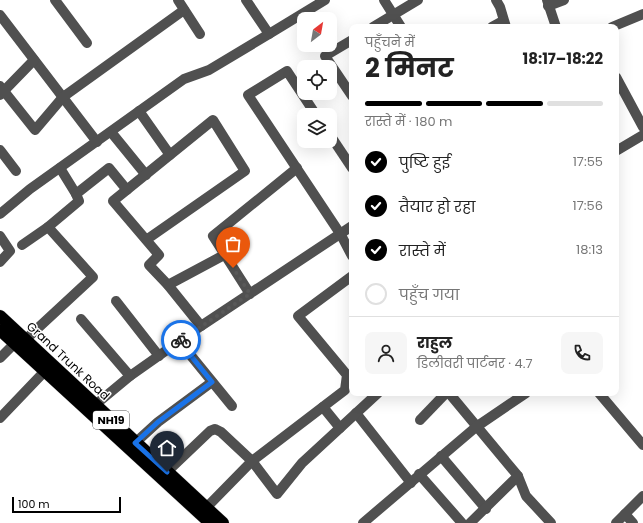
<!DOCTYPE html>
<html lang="hi">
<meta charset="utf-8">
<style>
:root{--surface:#fff;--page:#f6f6f6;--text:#222;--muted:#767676;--line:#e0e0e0;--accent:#000}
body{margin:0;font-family:Poppins,"Noto Sans Devanagari",sans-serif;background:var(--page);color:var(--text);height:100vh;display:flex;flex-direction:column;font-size:15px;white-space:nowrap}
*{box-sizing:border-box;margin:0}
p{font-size:13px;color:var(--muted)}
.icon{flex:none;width:22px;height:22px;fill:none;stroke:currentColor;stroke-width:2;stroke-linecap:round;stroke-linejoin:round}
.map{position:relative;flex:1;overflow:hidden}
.side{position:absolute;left:349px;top:24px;width:270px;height:372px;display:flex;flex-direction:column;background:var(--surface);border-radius:8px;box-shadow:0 4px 16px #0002}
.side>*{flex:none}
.needle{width:26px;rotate:31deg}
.fabs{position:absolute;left:297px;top:12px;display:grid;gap:8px}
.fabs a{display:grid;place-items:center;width:40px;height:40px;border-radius:8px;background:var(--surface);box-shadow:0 4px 16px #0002;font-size:20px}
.scale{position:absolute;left:12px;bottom:10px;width:109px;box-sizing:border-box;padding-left:4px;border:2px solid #000;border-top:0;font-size:11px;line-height:14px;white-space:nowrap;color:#000;-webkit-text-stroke:3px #fff;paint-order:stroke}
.pin{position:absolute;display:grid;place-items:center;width:34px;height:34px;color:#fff;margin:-41px -17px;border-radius:50% 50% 50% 0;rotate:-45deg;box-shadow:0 0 4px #0007}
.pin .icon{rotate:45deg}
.courier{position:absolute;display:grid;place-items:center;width:40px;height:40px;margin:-20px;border:3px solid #1a73e8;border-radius:50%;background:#fff;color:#222;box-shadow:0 1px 5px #0007}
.summary em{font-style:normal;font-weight:700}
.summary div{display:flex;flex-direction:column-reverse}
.summary{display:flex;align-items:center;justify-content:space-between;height:68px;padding:0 16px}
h1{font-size:26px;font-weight:700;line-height:30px}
.bar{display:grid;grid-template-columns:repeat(4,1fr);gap:6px 4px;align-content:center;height:48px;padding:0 16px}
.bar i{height:5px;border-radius:3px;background:var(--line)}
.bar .on{background:var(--accent)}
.bar p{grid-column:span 4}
.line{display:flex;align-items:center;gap:10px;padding:0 16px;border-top:1px solid var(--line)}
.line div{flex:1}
.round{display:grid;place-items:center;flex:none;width:42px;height:42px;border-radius:8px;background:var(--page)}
ol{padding:0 16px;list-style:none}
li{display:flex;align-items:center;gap:12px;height:44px}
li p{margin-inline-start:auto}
li .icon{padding:4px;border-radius:50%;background:var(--accent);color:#fff;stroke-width:4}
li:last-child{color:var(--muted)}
li i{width:22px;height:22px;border:2px solid var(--line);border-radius:50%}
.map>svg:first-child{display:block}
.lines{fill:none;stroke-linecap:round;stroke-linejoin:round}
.highway-casing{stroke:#dbdbdb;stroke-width:13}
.minor{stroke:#505050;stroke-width:10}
.highway{stroke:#000;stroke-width:12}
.done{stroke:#595959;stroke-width:4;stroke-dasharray:0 7.2}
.route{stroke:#1a73e8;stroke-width:5}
.labels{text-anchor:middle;stroke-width:3;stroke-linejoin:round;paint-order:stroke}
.shield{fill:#fff;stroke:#4c4c4c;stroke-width:1}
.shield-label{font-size:11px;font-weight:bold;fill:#000}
.street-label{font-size:12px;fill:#000;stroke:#fff}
</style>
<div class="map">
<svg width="643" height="523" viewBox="0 0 643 523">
<rect width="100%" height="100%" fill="#fff"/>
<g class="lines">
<defs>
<g id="highway">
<path d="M 0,316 L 223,523"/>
<path d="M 0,330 L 210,523"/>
</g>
</defs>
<use href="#highway" class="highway-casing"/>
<g class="minor">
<path d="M 55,0 L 87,43"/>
<path d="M 178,0 L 200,34"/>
<path d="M 384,0 L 401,27"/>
<path d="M 496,0 L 500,7 L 506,27"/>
<path d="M 547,0 L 556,27"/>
<path d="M 548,6 L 564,0"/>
<path d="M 0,15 L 97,142"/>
<path d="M 373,27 L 418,0"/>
<path d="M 492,27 L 503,21"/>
<path d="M 612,27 L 643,14"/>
<path d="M 269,34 L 325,0"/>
<path d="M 352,40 L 325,56 L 352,96"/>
<path d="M 616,77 L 643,127"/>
<path d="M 0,86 L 35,130 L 63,97 L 184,10"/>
<path d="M 0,95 L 34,60"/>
<path d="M 139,111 L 170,155"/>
<path d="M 316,115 L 287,71 L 248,95 L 341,235 L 352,256"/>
<path d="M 111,132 L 146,175"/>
<path d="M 330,135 L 352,168"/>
<path d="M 0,150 L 16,171"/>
<path d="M 616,151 L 643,135"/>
<path d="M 60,168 L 76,194"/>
<path d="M 0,214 L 30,189 L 184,79 L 209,70 L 269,34 L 246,0"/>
<path d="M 0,236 L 10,251 L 0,262"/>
<path d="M 146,240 L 245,171 L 213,120 L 113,201 L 159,255 L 149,265 L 168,285 L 201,326"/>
<path d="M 22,245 L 48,227"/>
<path d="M 168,285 L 224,255"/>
<path d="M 250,294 L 213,236 L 297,168"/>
<path d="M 116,301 L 159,356"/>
<path d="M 81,319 L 130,376 L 201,326 L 352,226"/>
<path d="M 179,341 L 232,406"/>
<path d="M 0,358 L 15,343 L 25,340 L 93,277 L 48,227 L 79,201 L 76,194 L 109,168 L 127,190"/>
<path d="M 449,393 L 518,476 L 526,496 L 551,523"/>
<path d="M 599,393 L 643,445"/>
<path d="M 95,405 L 130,376"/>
<path d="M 323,407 L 340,428"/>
<path d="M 356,413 L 411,483"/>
<path d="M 0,418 L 44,372"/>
<path d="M 420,420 L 446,393"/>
<path d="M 135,443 L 158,422 L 212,382"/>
<path d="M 441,456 L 486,509"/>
<path d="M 167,472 L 210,431 L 215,429 L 221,432 L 252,461 L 277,494 L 302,463 L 378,393"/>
<path d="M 419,474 L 462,523"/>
<path d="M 206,508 L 252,461 L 345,390 L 347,375 L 298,316 L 352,276"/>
<path d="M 625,514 L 633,523"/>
<path d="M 363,523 L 476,427 L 526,393"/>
<path d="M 470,523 L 518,476"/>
<path d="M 616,523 L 643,496"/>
</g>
<use href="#highway" class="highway"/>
</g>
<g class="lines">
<path class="done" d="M 181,340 L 250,294 L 233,268"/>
<path class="route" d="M 167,472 L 135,443 L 158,422 L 212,382 L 179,341 L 181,340"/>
</g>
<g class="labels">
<rect class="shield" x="93" y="411" width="36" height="18" rx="3"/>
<g class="shield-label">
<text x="111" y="424">NH19</text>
</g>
<g class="street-label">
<text transform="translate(68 361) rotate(43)" y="4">Grand Trunk Road</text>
</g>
</g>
</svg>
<div class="fabs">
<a><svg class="needle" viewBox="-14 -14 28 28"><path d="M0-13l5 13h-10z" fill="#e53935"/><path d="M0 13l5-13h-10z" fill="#767676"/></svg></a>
<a><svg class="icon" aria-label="locate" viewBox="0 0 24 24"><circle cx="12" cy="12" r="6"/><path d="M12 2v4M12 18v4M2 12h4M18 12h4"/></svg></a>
<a><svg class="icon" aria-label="layers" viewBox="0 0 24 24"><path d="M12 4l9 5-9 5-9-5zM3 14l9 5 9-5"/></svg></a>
</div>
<div class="scale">100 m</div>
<div class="pin" style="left:233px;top:268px;background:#ea580c"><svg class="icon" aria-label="bag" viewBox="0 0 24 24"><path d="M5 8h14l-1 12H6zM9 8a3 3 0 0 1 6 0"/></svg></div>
<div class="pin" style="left:167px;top:472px;background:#1f2937"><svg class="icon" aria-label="home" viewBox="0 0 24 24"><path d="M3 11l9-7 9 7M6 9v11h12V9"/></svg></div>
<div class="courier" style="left:181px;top:340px"><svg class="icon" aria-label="bike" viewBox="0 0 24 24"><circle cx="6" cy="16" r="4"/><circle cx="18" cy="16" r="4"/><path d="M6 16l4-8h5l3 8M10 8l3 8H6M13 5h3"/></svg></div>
<section class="side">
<div class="summary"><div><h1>2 मिनट</h1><p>पहुँचने में</p></div><em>18:17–18:22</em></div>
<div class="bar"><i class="on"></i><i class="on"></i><i class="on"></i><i></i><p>रास्ते में · 180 m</p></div>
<ol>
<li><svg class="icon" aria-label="check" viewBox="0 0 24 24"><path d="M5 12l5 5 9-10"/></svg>पुष्टि हुई<p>17:55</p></li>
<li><svg class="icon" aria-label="check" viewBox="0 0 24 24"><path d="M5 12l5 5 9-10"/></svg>तैयार हो रहा<p>17:56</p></li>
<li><svg class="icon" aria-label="check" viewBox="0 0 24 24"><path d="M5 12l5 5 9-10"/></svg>रास्ते में<p>18:13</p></li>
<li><i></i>पहुँच गया</li>
</ol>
<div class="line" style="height:72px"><a class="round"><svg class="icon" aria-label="person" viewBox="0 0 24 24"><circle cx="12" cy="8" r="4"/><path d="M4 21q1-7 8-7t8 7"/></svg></a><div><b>राहुल</b><p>डिलीवरी पार्टनर · 4.7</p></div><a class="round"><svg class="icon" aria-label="phone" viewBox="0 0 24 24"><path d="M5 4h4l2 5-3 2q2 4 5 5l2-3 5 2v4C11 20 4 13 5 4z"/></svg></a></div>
</section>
</div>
